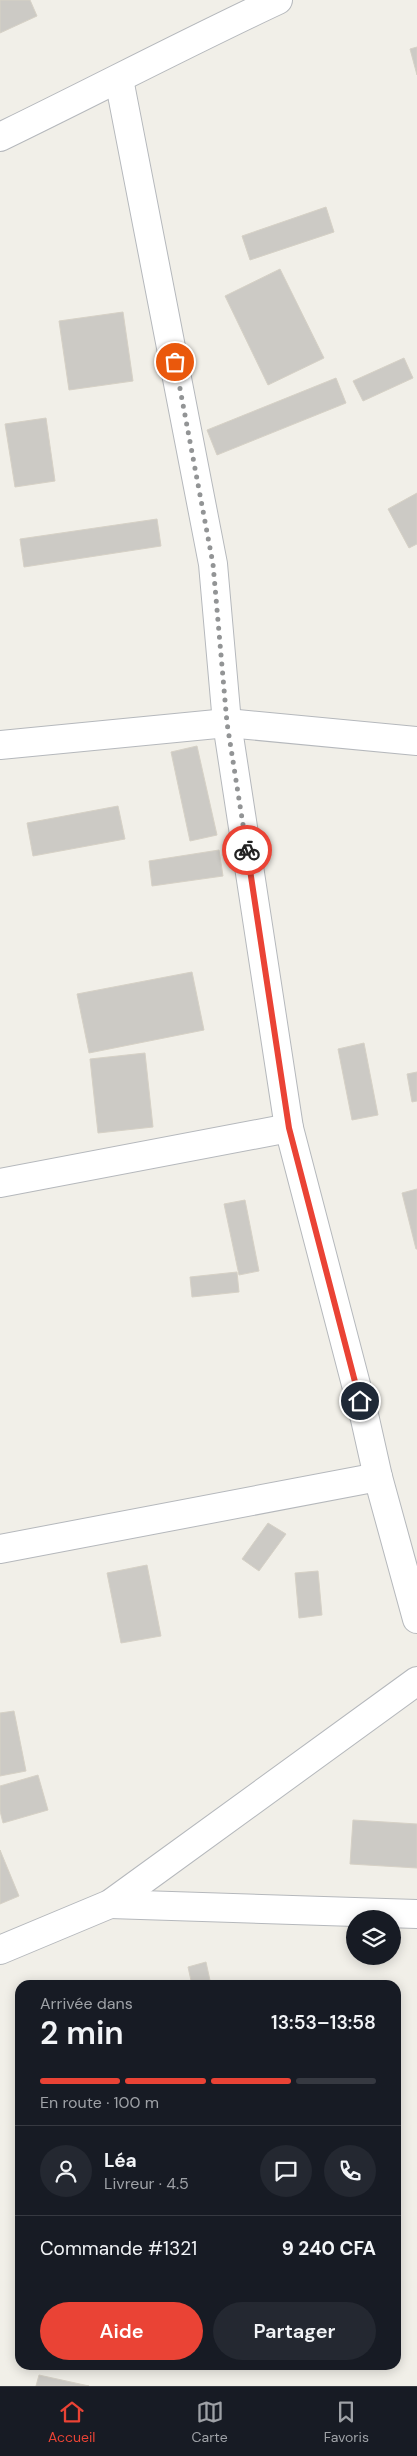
<!DOCTYPE html>
<html lang="fr">
<meta charset="utf-8">
<style>
:root{--surface:#171b24;--page:#242831;--text:#f1f3f6;--muted:#9ea1a6;--line:#363941;--accent:#ea4335}
body{margin:0;font-family:"DM Sans",sans-serif;background:var(--page);color:var(--text);height:100vh;display:flex;flex-direction:column;font-size:19px;white-space:nowrap}
*{box-sizing:border-box;margin:0}
p{font-size:16px;color:var(--muted)}
.icon{flex:none;width:28px;height:28px;fill:none;stroke:currentColor;stroke-width:2;stroke-linecap:round;stroke-linejoin:round}
.map{position:relative;flex:1;overflow:hidden}
.drawer{position:absolute;left:15px;top:1980px;width:386px;height:390px;display:flex;flex-direction:column;background:var(--surface);border-radius:15px;box-shadow:0 2px 12px #0003}
.drawer>*{flex:none}
.fabs{position:absolute;left:346px;top:1910px;display:grid;gap:10px}
.fabs a{display:grid;place-items:center;width:55px;height:55px;border-radius:50%;background:var(--surface);box-shadow:0 2px 12px #0003;font-size:25px}
.pin{position:absolute;display:grid;place-items:center;width:42px;height:42px;color:#fff;margin:-21px;border:2px solid #fff;border-radius:50%;box-shadow:0 1px 5px #0007}
.courier{position:absolute;display:grid;place-items:center;width:50px;height:50px;margin:-25px;border:4px solid #ea4335;border-radius:50%;background:#fff;color:#222;box-shadow:0 1px 6px #0007}
.head em{font-style:normal;font-weight:600}
.head div{display:flex;flex-direction:column-reverse}
.head{display:flex;align-items:center;justify-content:space-between;height:85px;padding:0 25px}
h1{font-size:32px;font-weight:600;line-height:38px}
.bar{display:grid;grid-template-columns:repeat(4,1fr);gap:8px 5px;align-content:center;height:60px;padding:0 25px}
.bar i{height:6px;border-radius:4px;background:var(--line)}
.bar .current{background:var(--accent)}
.bar p{grid-column:span 4}
.line{display:flex;align-items:center;gap:12px;padding:0 25px;border-top:1px solid var(--line)}
.line div{flex:1}
.round{display:grid;place-items:center;flex:none;width:52px;height:52px;border-radius:26px;background:var(--page)}
.primary-button{display:flex;gap:10px;margin-top:auto;padding:10px 25px}
.primary-button a{flex:1;height:58px;border-radius:30px;background:var(--accent);color:#fff;font-size:20px;font-weight:600;line-height:58px;text-align:center}
.primary-button a+a{background:var(--page);color:var(--text)}
.tab-bar{display:flex;justify-content:space-around;align-items:center;height:70px;border-top:1px solid var(--line);background:var(--surface);font-size:14px;color:var(--muted)}
.tab-bar a{display:grid;justify-items:center;gap:2px}
.tab-bar .current{color:var(--accent)}
.map>svg:first-child{display:block}
.building{fill:#cccac5;stroke:#d6d1c6}
.lines{fill:none;stroke-linecap:round;stroke-linejoin:round}
.minor-casing{stroke:#b5b8bc;stroke-width:30}
.minor{stroke:#fff;stroke-width:28}
.done{stroke:#929495;stroke-width:5;stroke-dasharray:0 9}
.route{stroke:#ea4335;stroke-width:6}
</style>
<div class="map">
<svg width="417" height="2386" viewBox="0 0 417 2386">
<rect width="100%" height="100%" fill="#f1efe8"/>
<g class="building">
<path d="M 0,0 L 30,0 L 37,16 L 0,33 Z"/>
<path d="M 417,47 L 417,75 L 410,49 Z"/>
<path d="M 326,207 L 334,232 L 250,260 L 242,236 Z"/>
<path d="M 280,269 L 324,358 L 268,385 L 225,296 Z"/>
<path d="M 123,312 L 133,381 L 69,390 L 59,321 Z"/>
<path d="M 404,358 L 413,378 L 363,401 L 353,381 Z"/>
<path d="M 336,378 L 346,403 L 217,455 L 207,430 Z"/>
<path d="M 46,418 L 55,481 L 15,487 L 5,424 Z"/>
<path d="M 417,493 L 417,544 L 409,548 L 388,509 Z"/>
<path d="M 157,519 L 161,546 L 24,567 L 20,539 Z"/>
<path d="M 197,746 L 217,835 L 190,841 L 171,752 Z"/>
<path d="M 118,806 L 125,839 L 33,856 L 27,823 Z"/>
<path d="M 219,850 L 223,876 L 152,886 L 149,861 Z"/>
<path d="M 192,972 L 204,1030 L 89,1053 L 77,994 Z"/>
<path d="M 364,1043 L 378,1115 L 352,1120 L 338,1049 Z"/>
<path d="M 145,1053 L 153,1127 L 98,1133 L 90,1059 Z"/>
<path d="M 417,1072 L 417,1101 L 412,1102 L 407,1074 Z"/>
<path d="M 417,1189 L 417,1249 L 416,1249 L 402,1193 Z"/>
<path d="M 245,1200 L 259,1271 L 239,1275 L 224,1204 Z"/>
<path d="M 237,1272 L 239,1292 L 192,1297 L 190,1277 Z"/>
<path d="M 268,1523 L 286,1534 L 259,1571 L 242,1559 Z"/>
<path d="M 147,1565 L 161,1636 L 121,1643 L 107,1573 Z"/>
<path d="M 318,1571 L 322,1615 L 299,1618 L 295,1573 Z"/>
<path d="M 14,1711 L 26,1771 L 0,1776 L 0,1713 Z"/>
<path d="M 38,1775 L 48,1810 L 3,1823 L 0,1811 L 0,1786 Z"/>
<path d="M 353,1820 L 417,1824 L 417,1868 L 350,1864 Z"/>
<path d="M 0,1850 L 19,1896 L 0,1904 Z"/>
<path d="M 206,1962 L 211,1985 L 192,1985 L 188,1967 Z"/>
<path d="M 39,2375 L 89,2386 L 36,2386 Z"/>
</g>
<g class="lines">
<defs>
<g id="minor">
<path d="M 119,79 L 213,564 L 227,723 L 289,1128 L 365,1419 L 378,1477 L 417,1619"/>
<path d="M 0,137 C 93,92 184,44 278,0"/>
<path d="M 0,745 L 227,723 L 417,741"/>
<path d="M 0,1183 L 289,1128"/>
<path d="M 0,1549 L 378,1477"/>
<path d="M 110,1904 L 417,1914"/>
<path d="M 0,1950 L 110,1904 L 417,1681"/>
</g>
</defs>
<use href="#minor" class="minor-casing"/>
<use href="#minor" class="minor"/>
</g>
<g class="lines">
<path class="done" d="M 175,362 L 213,564 L 227,723 L 247,850"/>
<path class="route" d="M 247,850 L 289,1128 L 360,1401"/>
</g>
</svg>
<div class="fabs">
<a><svg class="icon" aria-label="layers" viewBox="0 0 24 24"><path d="M12 4l9 5-9 5-9-5zM3 14l9 5 9-5"/></svg></a>
</div>
<div class="pin" style="left:175px;top:362px;background:#ea580c"><svg class="icon" aria-label="bag" viewBox="0 0 24 24"><path d="M5 8h14l-1 12H6zM9 8a3 3 0 0 1 6 0"/></svg></div>
<div class="pin" style="left:360px;top:1401px;background:#1f2937"><svg class="icon" aria-label="home" viewBox="0 0 24 24"><path d="M3 11l9-7 9 7M6 9v11h12V9"/></svg></div>
<div class="courier" style="left:247px;top:850px"><svg class="icon" aria-label="bike" viewBox="0 0 24 24"><circle cx="6" cy="16" r="4"/><circle cx="18" cy="16" r="4"/><path d="M6 16l4-8h5l3 8M10 8l3 8H6M13 5h3"/></svg></div>
<section class="drawer">
<div class="head"><div><h1>2 min</h1><p>Arrivée dans</p></div><em>13:53–13:58</em></div>
<div class="bar"><i class="current"></i><i class="current"></i><i class="current"></i><i></i><p>En route · 100 m</p></div>
<div class="line" style="height:90px"><a class="round"><svg class="icon" aria-label="person" viewBox="0 0 24 24"><circle cx="12" cy="8" r="4"/><path d="M4 21q1-7 8-7t8 7"/></svg></a><div><b>Léa</b><p>Livreur · 4.5</p></div><a class="round"><svg class="icon" aria-label="chat" viewBox="0 0 24 24"><path d="M4 5h16v11H9l-5 4z"/></svg></a><a class="round"><svg class="icon" aria-label="phone" viewBox="0 0 24 24"><path d="M5 4h4l2 5-3 2q2 4 5 5l2-3 5 2v4C11 20 4 13 5 4z"/></svg></a></div>
<div class="line" style="height:65px"><div>Commande #1321</div><b>9 240 CFA</b></div>
<div class="primary-button"><a>Aide</a><a>Partager</a></div>
</section>
</div>
<nav class="tab-bar">
<a class="current"><svg class="icon" aria-label="home" viewBox="0 0 24 24"><path d="M3 11l9-7 9 7M6 9v11h12V9"/></svg>Accueil</a>
<a><svg class="icon" aria-label="map" viewBox="0 0 24 24"><path d="M3 6l6-2 6 2 6-2v14l-6 2-6-2-6 2zM9 4v14M15 6v14"/></svg>Carte</a>
<a><svg class="icon" aria-label="saved" viewBox="0 0 24 24"><path d="M7 4h10v16l-5-4-5 4z"/></svg>Favoris</a>
</nav>
